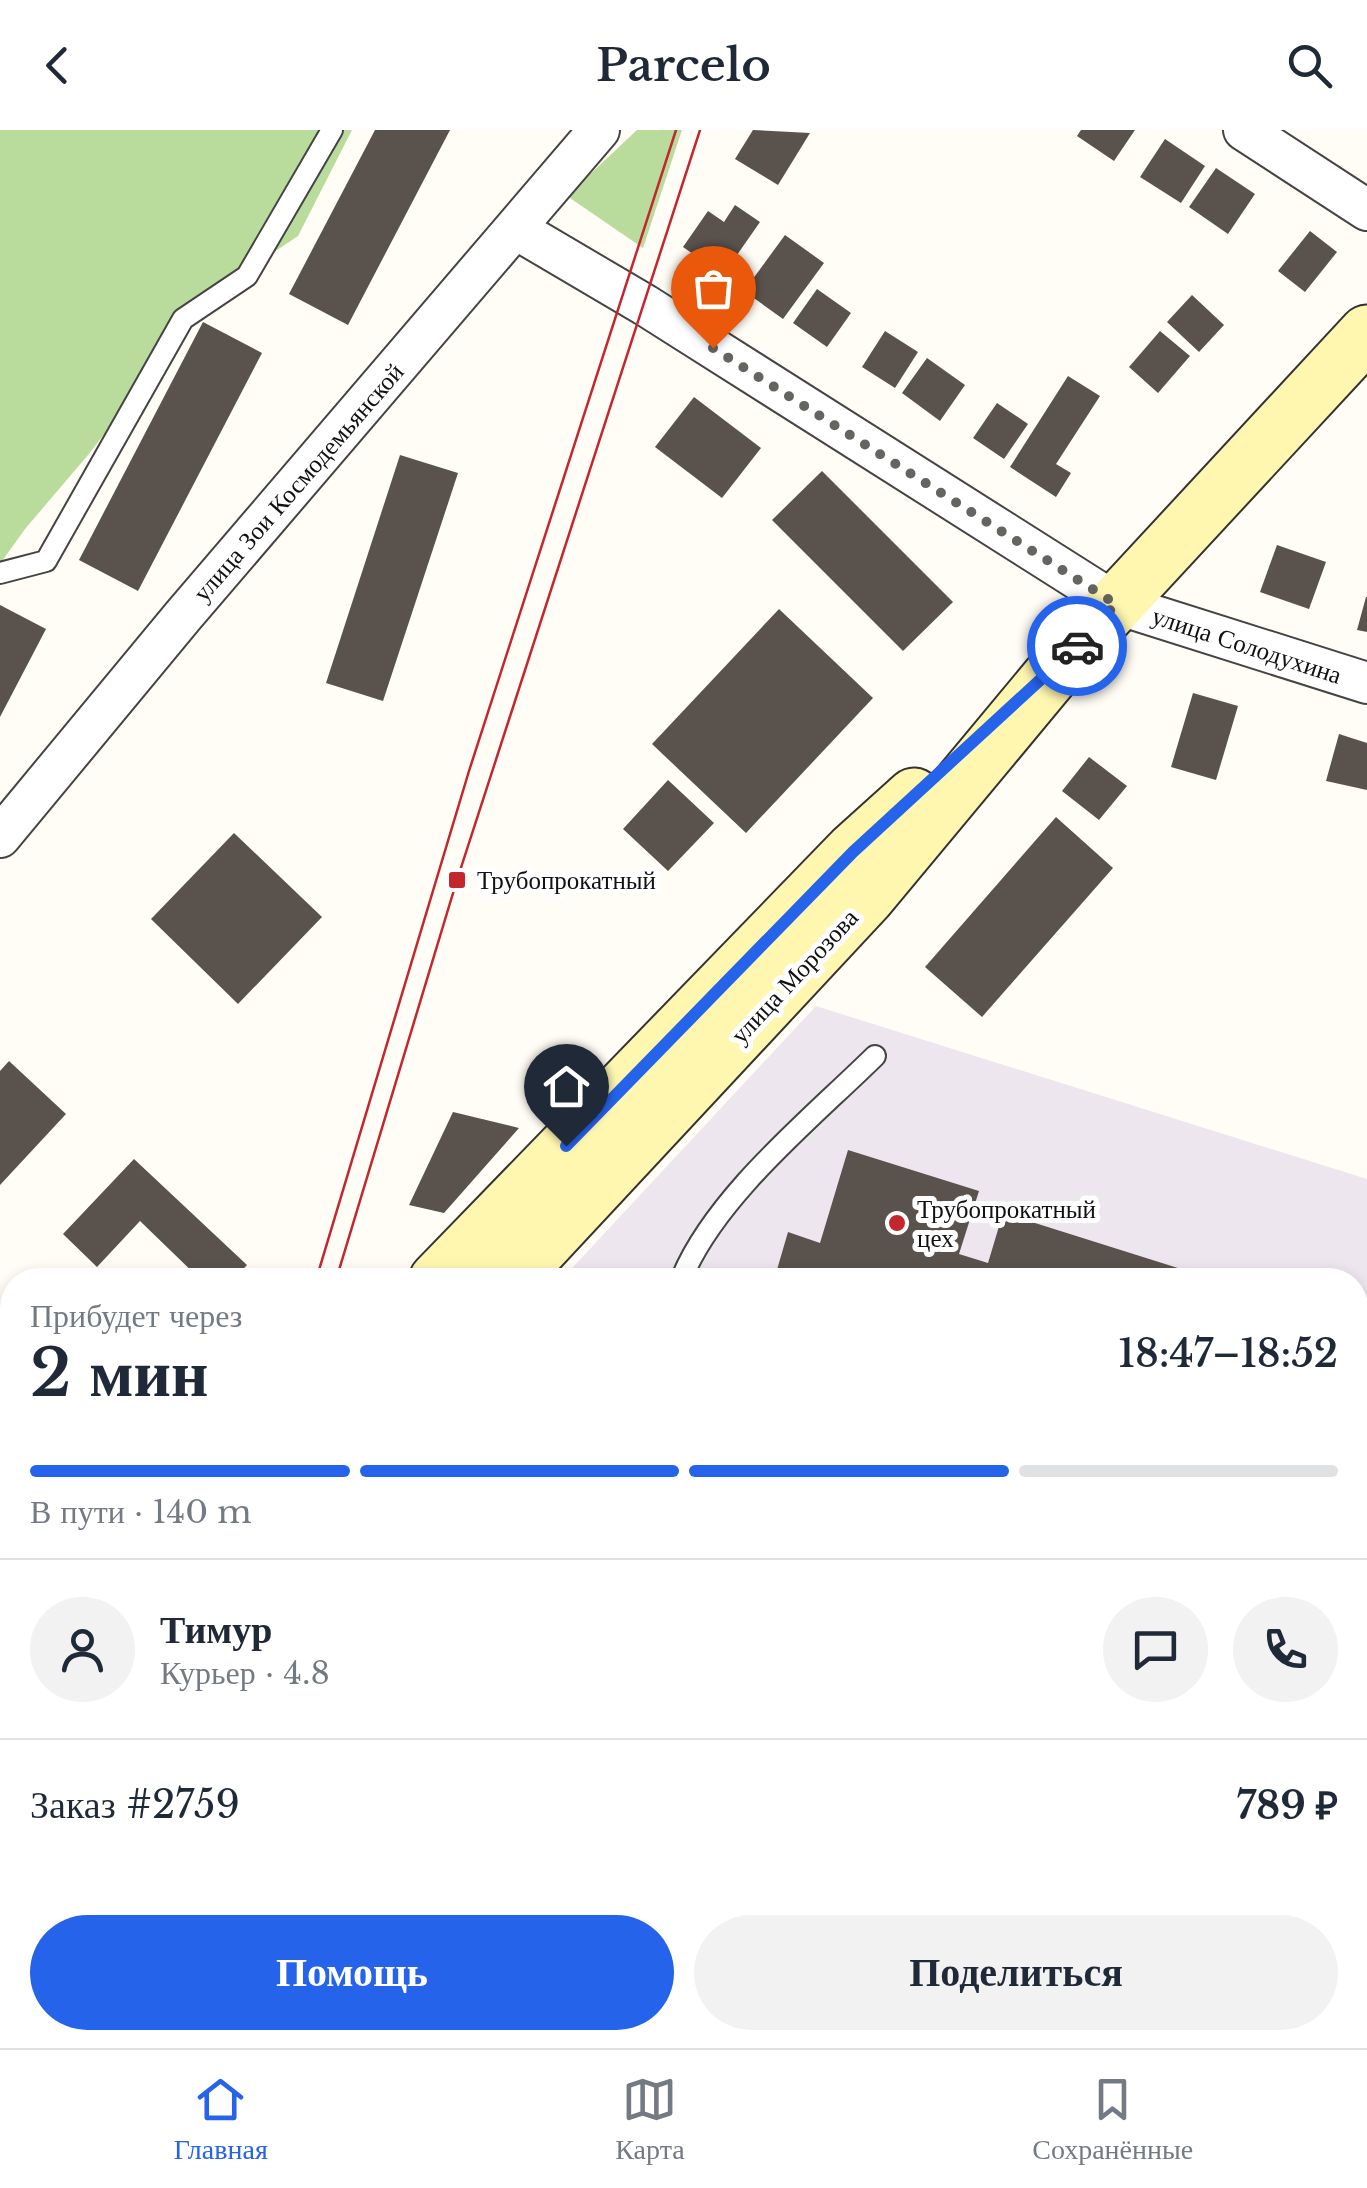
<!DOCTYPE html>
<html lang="ru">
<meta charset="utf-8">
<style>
:root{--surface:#fff;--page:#f2f2f3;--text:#1f2937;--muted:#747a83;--line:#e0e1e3;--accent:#2563eb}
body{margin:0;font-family:"Libre Baskerville",serif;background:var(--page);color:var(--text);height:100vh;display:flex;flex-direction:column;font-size:38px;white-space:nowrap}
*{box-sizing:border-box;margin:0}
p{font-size:32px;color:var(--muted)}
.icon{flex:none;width:55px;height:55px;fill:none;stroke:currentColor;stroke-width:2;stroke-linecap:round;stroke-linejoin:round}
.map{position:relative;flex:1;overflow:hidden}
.drawer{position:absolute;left:0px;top:1138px;width:1368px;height:782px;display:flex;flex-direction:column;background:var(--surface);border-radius:40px 40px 0 0;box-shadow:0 5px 15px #0003}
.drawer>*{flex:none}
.pin{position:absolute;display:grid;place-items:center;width:85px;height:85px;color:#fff;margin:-102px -42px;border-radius:50% 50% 50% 0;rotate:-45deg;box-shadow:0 0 10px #0007}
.pin .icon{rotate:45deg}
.courier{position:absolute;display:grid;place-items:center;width:100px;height:100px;margin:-50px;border:8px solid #2563eb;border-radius:50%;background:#fff;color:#222;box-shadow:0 2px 12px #0007}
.summary em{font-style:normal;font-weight:600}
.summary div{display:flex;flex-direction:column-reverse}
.summary{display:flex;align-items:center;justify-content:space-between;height:170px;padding:0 30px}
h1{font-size:65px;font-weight:600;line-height:75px}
.bar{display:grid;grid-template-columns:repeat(4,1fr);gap:15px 10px;align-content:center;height:120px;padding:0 30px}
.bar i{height:12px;border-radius:8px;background:var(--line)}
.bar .selected{background:var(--accent)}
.bar p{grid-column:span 4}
.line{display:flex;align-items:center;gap:25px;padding:0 30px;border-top:2px solid var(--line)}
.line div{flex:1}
.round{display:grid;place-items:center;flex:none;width:105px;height:105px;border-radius:52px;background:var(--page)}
.primary-button{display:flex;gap:20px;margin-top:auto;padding:20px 30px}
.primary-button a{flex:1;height:115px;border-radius:60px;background:var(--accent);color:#fff;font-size:40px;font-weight:600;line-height:115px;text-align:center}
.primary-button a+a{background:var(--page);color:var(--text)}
header{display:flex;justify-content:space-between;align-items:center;height:130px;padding:0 30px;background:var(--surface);font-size:45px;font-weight:600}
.menu{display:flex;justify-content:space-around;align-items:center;height:140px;border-top:2px solid var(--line);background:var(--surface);font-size:28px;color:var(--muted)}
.menu a{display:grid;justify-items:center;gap:5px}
.menu .selected{color:var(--accent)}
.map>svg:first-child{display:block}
.industrial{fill:#eee6ef}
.forest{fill:#b9dc9c}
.building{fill:#5a524d}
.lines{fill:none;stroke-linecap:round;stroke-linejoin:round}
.lane-casing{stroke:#444;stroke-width:24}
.street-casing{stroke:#444;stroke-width:44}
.secondary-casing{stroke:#333;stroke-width:59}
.lane{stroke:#fff;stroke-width:20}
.street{stroke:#fff;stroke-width:40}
.secondary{stroke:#fff6b0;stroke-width:55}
.tram{stroke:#c4262e;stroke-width:2.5}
.done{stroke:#646461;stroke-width:10;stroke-dasharray:0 18}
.route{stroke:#2563eb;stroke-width:12}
.poi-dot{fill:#c4262e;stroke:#fff;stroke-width:4}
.labels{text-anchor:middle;stroke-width:10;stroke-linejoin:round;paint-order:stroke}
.street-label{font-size:25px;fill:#111;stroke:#fff}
.poi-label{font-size:25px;fill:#111;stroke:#fff;text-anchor:start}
</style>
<header><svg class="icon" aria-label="back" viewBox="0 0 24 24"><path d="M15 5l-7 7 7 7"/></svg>Parcelo<svg class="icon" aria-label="search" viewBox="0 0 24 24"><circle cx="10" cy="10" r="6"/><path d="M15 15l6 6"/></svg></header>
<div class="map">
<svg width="1367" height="1918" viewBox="0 0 1367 1918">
<rect width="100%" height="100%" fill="#fffdf5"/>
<path class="industrial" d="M 816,876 L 1367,1049 L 1367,1918 L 132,1918 L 135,1908 L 1355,1908 L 1355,1150 L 561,1150 Z"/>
<g class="forest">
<path d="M 0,0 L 352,0 L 298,106 L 214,162 L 88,325 L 25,399 L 0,434 Z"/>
<path d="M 637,0 L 682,0 L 643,118 L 567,66 Z"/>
</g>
<g class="building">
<path d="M 375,0 L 450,0 L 348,195 L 289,164 Z"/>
<path d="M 753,0 L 810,3 L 778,55 L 735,29 Z"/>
<path d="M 1081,0 L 1135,0 L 1114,31 L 1077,6 Z"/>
<path d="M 1165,9 L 1205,36 L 1181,73 L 1140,47 Z"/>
<path d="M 1216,38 L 1255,64 L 1228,104 L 1189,77 Z"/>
<path d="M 735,75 L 760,92 L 723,145 L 683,117 L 708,81 L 724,92 Z"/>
<path d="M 1310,101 L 1337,122 L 1305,162 L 1278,141 Z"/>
<path d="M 785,105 L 824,133 L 783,189 L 744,161 Z"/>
<path d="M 817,159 L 851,183 L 827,217 L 793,193 Z"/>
<path d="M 1192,165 L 1224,195 L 1199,222 L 1167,192 Z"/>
<path d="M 203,192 L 262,223 L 138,461 L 79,430 Z"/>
<path d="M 885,201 L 918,222 L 895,258 L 862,237 Z"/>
<path d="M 1160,201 L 1190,226 L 1158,263 L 1129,237 Z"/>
<path d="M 927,228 L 965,255 L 940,291 L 902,263 Z"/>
<path d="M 1068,246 L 1100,266 L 1056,334 L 1071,343 L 1056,367 L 1010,337 Z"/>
<path d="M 694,267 L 761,318 L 722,368 L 655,317 Z"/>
<path d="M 997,273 L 1028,294 L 1004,329 L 973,308 Z"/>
<path d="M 400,325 L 458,343 L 383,571 L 326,553 Z"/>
<path d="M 822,341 L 953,472 L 903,521 L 772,390 Z"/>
<path d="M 1277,415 L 1326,432 L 1309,479 L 1260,462 Z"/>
<path d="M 1366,467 L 1367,467 L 1367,502 L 1357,500 Z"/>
<path d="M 0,475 L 46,499 L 0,587 Z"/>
<path d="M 779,479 L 873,568 L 746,703 L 652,614 Z"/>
<path d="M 1193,563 L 1238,576 L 1216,650 L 1171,637 Z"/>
<path d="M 1339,604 L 1367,613 L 1367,660 L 1326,651 Z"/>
<path d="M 1089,627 L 1127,656 L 1099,690 L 1062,661 Z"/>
<path d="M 668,650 L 714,693 L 668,741 L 623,699 Z"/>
<path d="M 1056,687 L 1113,738 L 982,887 L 925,837 Z"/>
<path d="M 234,703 L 322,787 L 238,874 L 151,789 Z"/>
<path d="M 9,931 L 66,984 L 0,1055 L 0,941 Z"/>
<path d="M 453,982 L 519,998 L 444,1083 L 409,1075 Z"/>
<path d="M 848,1020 L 979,1061 L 959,1124 L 988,1133 L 1003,1083 L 1216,1150 L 774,1150 L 788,1102 L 820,1113 Z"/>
<path d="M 134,1029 L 247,1135 L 233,1150 L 201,1150 L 140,1091 L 97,1137 L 63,1104 Z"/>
<path d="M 12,1181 L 12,1249 L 0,1236 L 0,1194 Z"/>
<path d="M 0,1281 L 12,1293 L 12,1365 L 0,1379 Z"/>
<path d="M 1355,1355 L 1367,1359 L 1367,1918 L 497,1918 L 501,1908 L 1355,1908 Z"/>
</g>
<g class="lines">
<defs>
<g id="lane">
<path d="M 0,443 L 46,431 L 183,189 L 247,146 L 332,0"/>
<path d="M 681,1150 C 714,1067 811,989 875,926"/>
<path d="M 0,1449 L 12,1435"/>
<path d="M 441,1918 L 445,1908"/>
</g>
<g id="street">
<path d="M 1244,0 L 1367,80"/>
<path d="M 516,99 L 645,175 L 1117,474 L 1367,553"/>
<path d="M 0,707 L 183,486 L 599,0"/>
</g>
<g id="secondary">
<path d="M 437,1150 L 853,721 L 914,666"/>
<path d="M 510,1150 L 867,767 L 1064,530 L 1367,203"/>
<path d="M 0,1601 L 12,1588"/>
<path d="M 0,1697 L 12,1684"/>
</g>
</defs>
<use href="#lane" class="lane-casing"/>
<use href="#street" class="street-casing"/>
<use href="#secondary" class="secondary-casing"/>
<use href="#lane" class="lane"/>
<use href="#street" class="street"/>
<use href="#secondary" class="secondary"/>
<g class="tram">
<path d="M 316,1150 L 469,641 L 676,0"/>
<path d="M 336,1150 L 457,750 L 700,0"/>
<path d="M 0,1775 L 12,1763"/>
<path d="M 0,1802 L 12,1790"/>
</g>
</g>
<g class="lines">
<path class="done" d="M 713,218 L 1116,474 L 1077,516"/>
<path class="route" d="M 566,1016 L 853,722 L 1077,516"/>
</g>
<g class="poi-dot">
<rect x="447" y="740" width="20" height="20" rx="5"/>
<circle cx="897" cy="1093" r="10"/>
</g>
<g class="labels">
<g class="street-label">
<text transform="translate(298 352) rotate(-49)" y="9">улица Зои Космодемьянской</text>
<text transform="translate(1247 515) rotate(18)" y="9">улица Солодухина</text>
<text transform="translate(794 846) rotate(-47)" y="9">улица Морозова</text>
</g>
<g class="poi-label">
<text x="477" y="759">Трубопрокатный</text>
<text x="917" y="1088">Трубопрокатный<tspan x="917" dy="29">цех</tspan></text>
</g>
</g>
</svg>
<div class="pin" style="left:713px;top:218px;background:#ea580c"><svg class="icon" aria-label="bag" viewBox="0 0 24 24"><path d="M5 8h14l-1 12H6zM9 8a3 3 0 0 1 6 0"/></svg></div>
<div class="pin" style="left:566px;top:1016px;background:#1f2937"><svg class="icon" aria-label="home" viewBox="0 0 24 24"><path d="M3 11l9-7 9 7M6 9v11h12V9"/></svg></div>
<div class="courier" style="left:1077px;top:516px"><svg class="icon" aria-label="car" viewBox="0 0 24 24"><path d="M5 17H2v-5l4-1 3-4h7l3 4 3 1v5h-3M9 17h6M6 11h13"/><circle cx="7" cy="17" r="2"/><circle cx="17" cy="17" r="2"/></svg></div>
<section class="drawer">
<div class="summary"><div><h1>2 мин</h1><p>Прибудет через</p></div><em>18:47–18:52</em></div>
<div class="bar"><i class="selected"></i><i class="selected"></i><i class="selected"></i><i></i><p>В пути · 140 m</p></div>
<div class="line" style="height:180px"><a class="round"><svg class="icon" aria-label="person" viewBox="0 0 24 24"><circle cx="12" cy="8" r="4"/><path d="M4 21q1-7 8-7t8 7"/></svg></a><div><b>Тимур</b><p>Курьер · 4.8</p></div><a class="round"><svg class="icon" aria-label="chat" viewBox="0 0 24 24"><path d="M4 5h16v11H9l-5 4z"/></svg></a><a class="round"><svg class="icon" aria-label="phone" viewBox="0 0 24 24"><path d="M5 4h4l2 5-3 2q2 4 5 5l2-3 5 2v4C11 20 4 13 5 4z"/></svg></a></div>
<div class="line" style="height:130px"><div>Заказ #2759</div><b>789 ₽</b></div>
<div class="primary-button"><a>Помощь</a><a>Поделиться</a></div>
</section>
</div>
<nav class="menu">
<a class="selected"><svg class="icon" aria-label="home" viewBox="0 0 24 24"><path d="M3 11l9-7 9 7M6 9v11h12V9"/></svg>Главная</a>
<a><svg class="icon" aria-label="map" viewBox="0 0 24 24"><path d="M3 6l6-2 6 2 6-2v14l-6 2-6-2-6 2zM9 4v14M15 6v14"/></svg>Карта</a>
<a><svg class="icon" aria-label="saved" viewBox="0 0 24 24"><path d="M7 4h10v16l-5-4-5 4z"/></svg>Сохранённые</a>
</nav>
